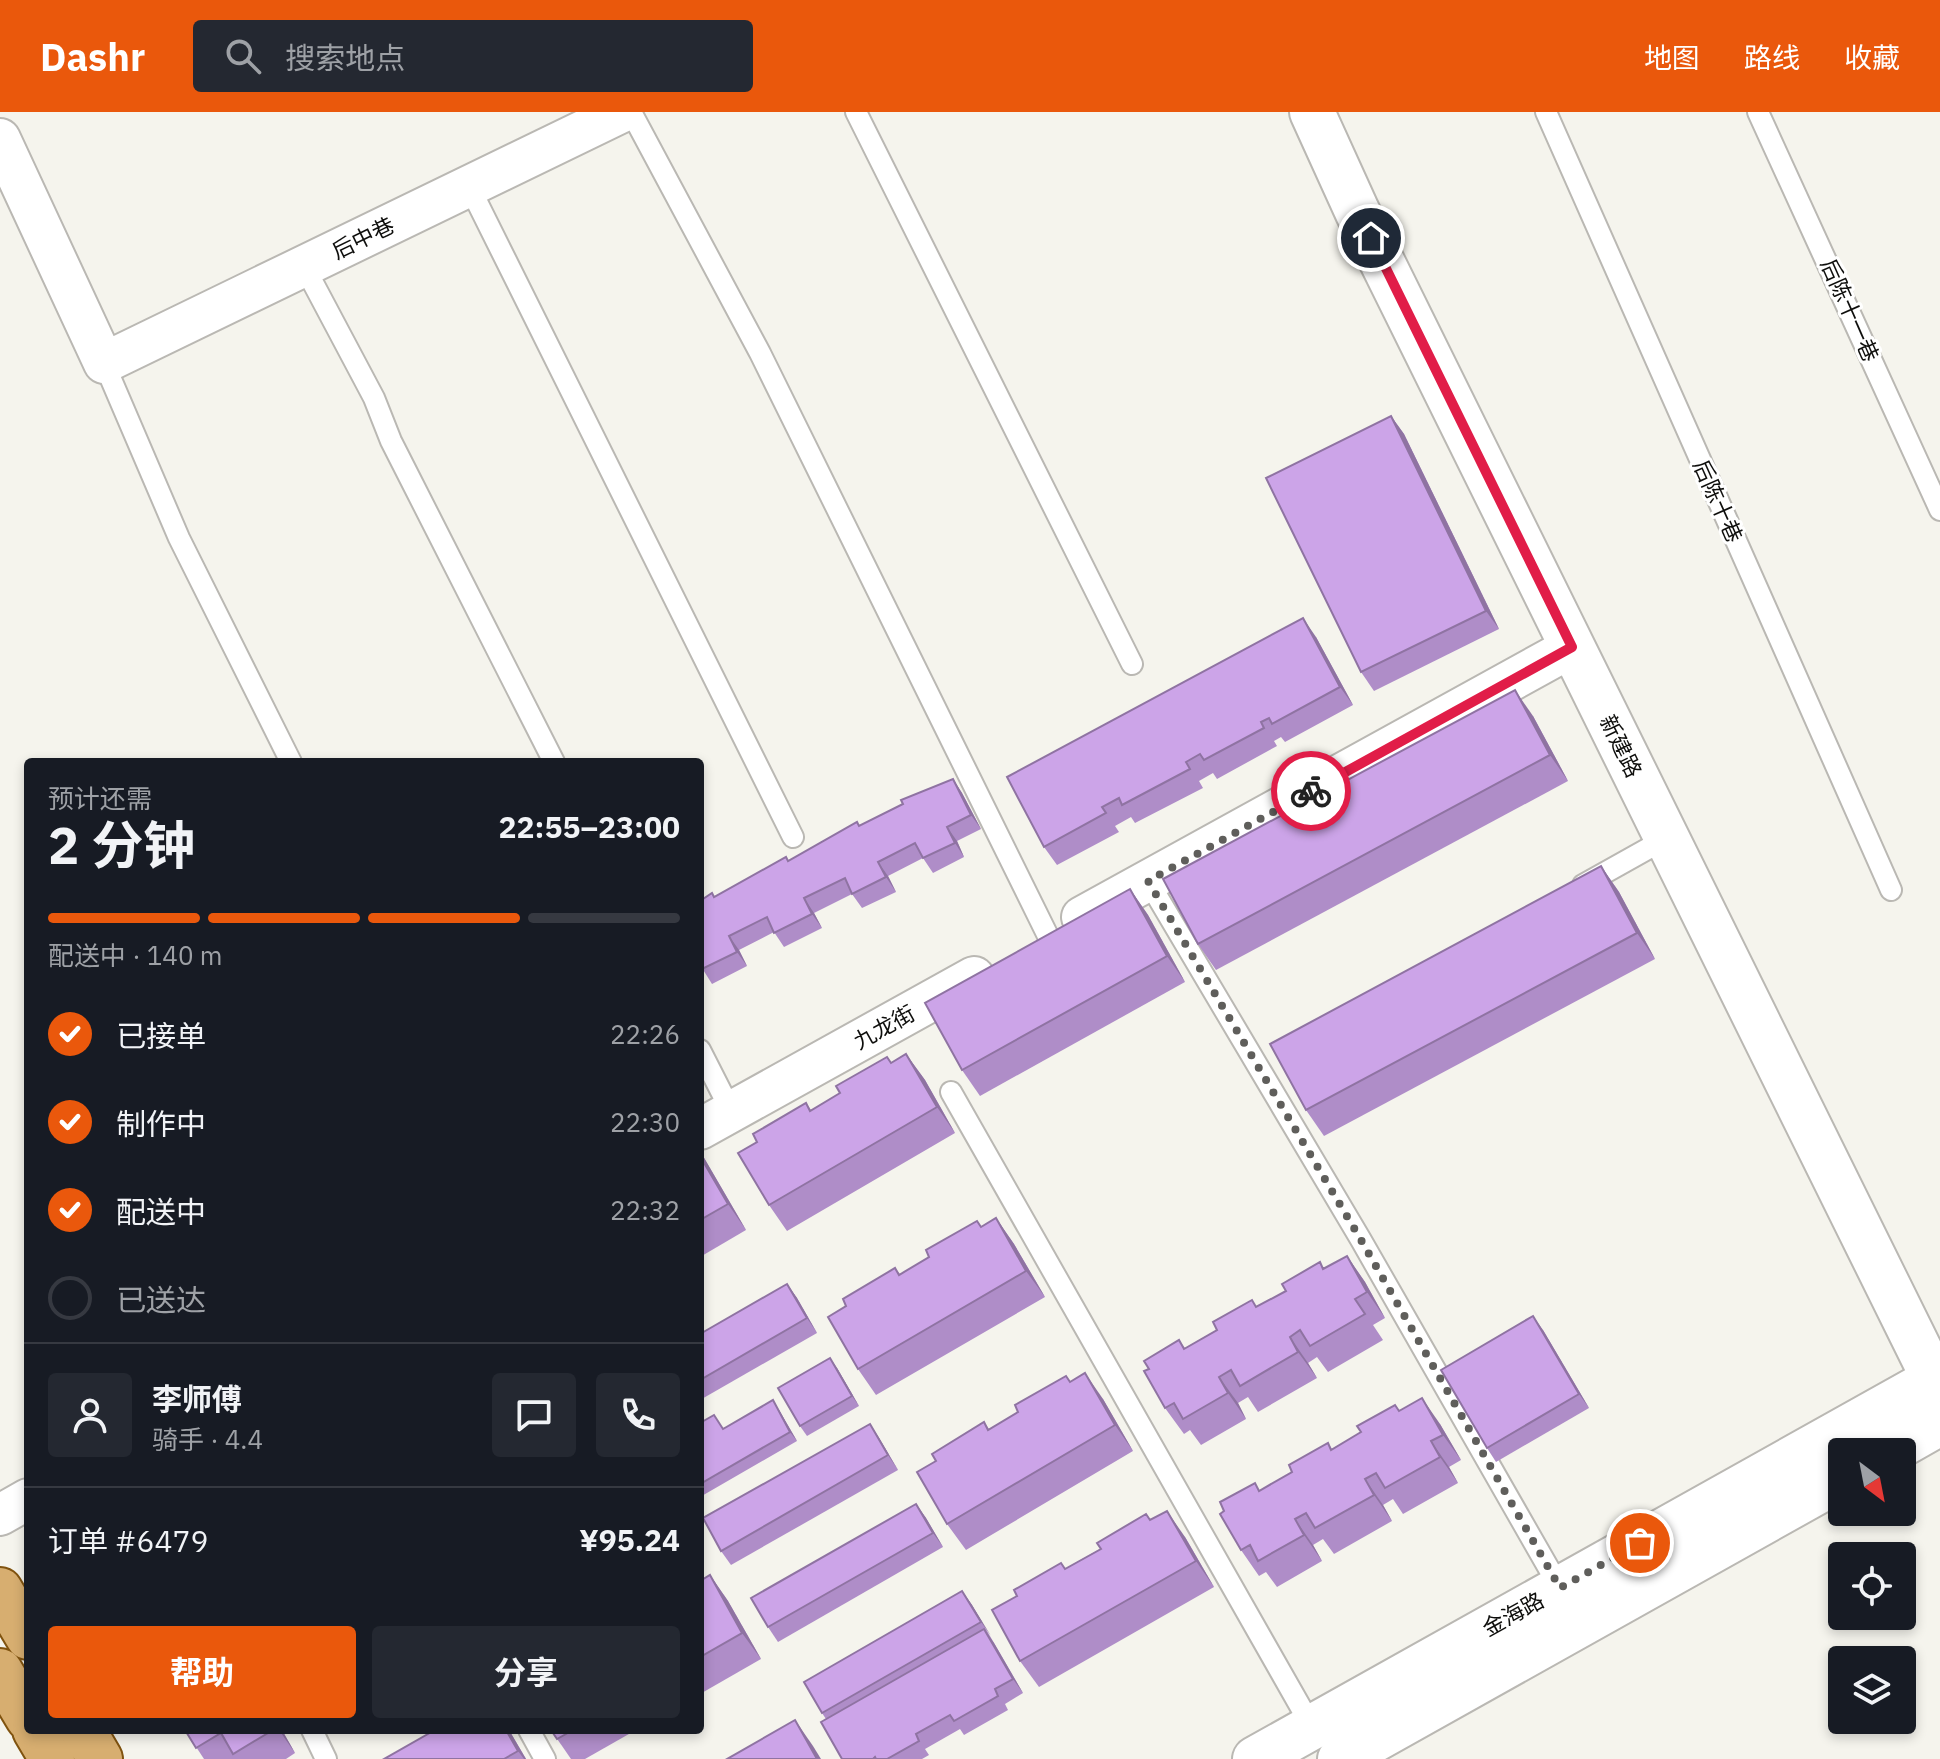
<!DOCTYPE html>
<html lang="zh">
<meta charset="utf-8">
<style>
:root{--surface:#171b24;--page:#242831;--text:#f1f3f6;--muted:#9ea1a6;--line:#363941;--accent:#ea580c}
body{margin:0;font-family:"IBM Plex Sans","Noto Sans SC",sans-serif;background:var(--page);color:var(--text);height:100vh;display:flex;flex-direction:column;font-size:30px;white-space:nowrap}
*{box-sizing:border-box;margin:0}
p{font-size:26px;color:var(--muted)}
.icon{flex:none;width:44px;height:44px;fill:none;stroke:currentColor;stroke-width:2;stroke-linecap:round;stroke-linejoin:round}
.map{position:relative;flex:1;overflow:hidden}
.details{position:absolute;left:24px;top:646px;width:680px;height:976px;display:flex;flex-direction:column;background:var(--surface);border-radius:8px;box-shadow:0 4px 12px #0003}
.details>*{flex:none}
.needle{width:52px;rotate:148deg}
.tools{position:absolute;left:1828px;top:1326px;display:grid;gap:16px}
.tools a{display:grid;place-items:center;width:88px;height:88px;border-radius:8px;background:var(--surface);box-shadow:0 4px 12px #0003;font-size:40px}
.pin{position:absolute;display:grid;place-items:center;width:68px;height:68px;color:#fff;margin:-34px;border:4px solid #fff;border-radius:50%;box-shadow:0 2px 8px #0007}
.courier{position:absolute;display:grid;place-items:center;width:80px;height:80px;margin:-40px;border:6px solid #e11d48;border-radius:50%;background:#fff;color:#222;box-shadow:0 2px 10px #0007}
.head em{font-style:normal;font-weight:700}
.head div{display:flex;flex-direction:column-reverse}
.head{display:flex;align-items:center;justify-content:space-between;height:136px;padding:0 24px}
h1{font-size:52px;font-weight:700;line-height:60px}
.bar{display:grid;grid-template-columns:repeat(4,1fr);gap:12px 8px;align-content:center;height:96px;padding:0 24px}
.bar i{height:10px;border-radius:6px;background:var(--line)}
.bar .current{background:var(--accent)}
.bar p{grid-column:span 4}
.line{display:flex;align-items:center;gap:20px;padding:0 24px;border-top:2px solid var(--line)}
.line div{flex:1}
.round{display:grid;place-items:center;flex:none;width:84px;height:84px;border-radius:8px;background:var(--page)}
ol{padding:0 24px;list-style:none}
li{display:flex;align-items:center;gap:24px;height:88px}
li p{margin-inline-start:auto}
li .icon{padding:8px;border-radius:50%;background:var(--accent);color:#fff;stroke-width:4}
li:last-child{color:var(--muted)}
li i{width:44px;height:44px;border:4px solid var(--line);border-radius:50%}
.action{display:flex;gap:16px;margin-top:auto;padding:16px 24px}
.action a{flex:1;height:92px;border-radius:8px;background:var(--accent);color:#fff;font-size:32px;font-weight:700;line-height:92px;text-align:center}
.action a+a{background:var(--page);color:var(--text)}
header{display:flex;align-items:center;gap:48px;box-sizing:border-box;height:112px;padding:0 40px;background:var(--accent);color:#fff}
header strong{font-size:38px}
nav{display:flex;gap:44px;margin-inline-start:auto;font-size:28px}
.search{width:560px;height:72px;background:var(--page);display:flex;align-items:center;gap:20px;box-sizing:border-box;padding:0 28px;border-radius:8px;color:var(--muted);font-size:30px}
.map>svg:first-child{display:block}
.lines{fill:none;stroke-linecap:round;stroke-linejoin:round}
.service-casing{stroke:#bab8b3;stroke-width:24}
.minor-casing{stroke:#bab8b3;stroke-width:44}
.tertiary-casing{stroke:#bab8b3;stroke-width:48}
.secondary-casing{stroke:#bab8b3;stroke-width:48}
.primary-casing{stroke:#80530f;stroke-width:48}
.service{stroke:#fff;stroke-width:20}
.minor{stroke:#fff;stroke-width:40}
.tertiary{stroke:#fff;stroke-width:44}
.secondary{stroke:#fff;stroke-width:44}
.primary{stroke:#d7ae70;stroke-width:44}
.wall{fill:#af8dc8}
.shaded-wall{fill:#8f73a2}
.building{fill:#cca4e8;stroke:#8f73a2;stroke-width:2}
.done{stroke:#5f5e5b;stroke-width:8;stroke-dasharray:0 14.4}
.route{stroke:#e11d48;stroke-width:10}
.labels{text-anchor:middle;stroke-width:6;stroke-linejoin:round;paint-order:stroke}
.street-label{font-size:22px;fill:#0e0e0c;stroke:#fff}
</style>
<header>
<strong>Dashr</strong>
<div class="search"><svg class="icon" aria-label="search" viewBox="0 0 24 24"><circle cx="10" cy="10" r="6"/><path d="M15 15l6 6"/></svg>搜索地点</div>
<nav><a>地图</a><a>路线</a><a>收藏</a></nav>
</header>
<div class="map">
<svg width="1940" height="1647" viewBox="0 0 1940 1647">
<rect width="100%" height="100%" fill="#f5f4ed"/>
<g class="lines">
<defs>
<g id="service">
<path d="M 631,0 L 760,241 L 1048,824"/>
<path d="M 856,0 L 1132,552"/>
<path d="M 1546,0 L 1891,778"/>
<path d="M 1758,0 L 1940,398"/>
<path d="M 469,74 L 793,725"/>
<path d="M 304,154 L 374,286 L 391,329 L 554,650"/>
<path d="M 104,251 L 179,426 L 291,650"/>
<path d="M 1148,769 L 1361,1128 L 1560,1476"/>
<path d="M 1583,773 L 1667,726"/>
<path d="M 700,938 L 731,999"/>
<path d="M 951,980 L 1312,1615"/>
<path d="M 312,1618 L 326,1647"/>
<path d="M 529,1618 L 545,1647"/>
</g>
<g id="minor">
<path d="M 0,27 L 104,251 L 622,0"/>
<path d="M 1082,805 L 1572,535"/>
<path d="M 700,1017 L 974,865"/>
<path d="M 0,1403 L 28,1387"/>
</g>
<path id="tertiary" d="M 1312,0 L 1357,99 L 1934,1267"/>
<g id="secondary">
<path d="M 1889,1340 L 1940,1311"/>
<path d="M 1255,1647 L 1940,1264"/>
<path d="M 1340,1647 L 1842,1366"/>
</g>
<g id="primary">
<path d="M 0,1478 L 28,1525"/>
<path d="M 0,1559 L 28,1606"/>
<path d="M 35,1618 L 52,1647"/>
<path d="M 83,1618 L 100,1647"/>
</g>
</defs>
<use href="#service" class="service-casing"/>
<use href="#minor" class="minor-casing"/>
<use href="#tertiary" class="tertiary-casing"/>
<use href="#secondary" class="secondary-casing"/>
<use href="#primary" class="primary-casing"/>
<use href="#service" class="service"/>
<use href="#minor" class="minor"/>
<use href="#tertiary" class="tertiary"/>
<use href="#secondary" class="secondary"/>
<use href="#primary" class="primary"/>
</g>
<g class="wall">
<path d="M 1391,304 L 1404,322 L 1499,517 L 1374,579 L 1361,560 Z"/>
<path d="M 1316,525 L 1353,593 L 1285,630 L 1281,625 L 1274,629 L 1277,634 L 1217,667 L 1213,661 L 1199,669 L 1203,676 L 1135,711 L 1131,705 L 1115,714 L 1119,720 L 1057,753 L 1044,735 Z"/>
<path d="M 1533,604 L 1568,669 L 1216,858 L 1198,832 Z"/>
<path d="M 953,667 L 962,681 L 981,717 L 957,729 L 964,745 L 933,761 L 923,746 L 888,764 L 896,780 L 862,796 L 852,782 L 814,801 L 822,816 L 784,835 L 774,820 L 739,838 L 747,854 L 712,872 L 702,856 L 700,857 L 700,789 L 715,785 Z"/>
<path d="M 1601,754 L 1619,780 L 1655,847 L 1324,1024 L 1306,998 Z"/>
<path d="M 1130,777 L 1148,803 L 1185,870 L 980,984 L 962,958 Z"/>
<path d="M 906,942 L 925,968 L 955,1021 L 787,1119 L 769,1093 L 757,1030 L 806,991 L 811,998 Z"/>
<path d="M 700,1039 L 746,1118 L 700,1145 Z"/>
<path d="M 996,1106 L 1014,1132 L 1045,1185 L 876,1283 L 858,1257 L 846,1194 L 895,1156 L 900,1162 Z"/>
<path d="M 1347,1144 L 1365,1170 L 1385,1206 L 1373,1213 L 1383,1228 L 1328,1260 L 1317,1245 L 1308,1251 L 1317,1266 L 1258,1300 L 1248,1285 L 1238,1291 L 1246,1307 L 1201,1333 L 1190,1318 L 1184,1322 L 1165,1296 L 1179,1228 L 1185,1236 Z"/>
<path d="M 787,1172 L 797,1186 L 817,1221 L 700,1288 L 700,1222 Z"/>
<path d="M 1543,1218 L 1589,1296 L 1496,1350 L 1487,1336 Z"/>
<path d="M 837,1256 L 859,1294 L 807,1324 L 800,1314 Z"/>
<path d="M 1070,1270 L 1103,1287 L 1133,1339 L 966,1438 L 947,1412 L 936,1349 L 984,1310 L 989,1317 Z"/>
<path d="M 1395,1293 L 1399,1299 L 1440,1312 L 1461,1348 L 1449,1355 L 1458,1371 L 1403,1402 L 1393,1387 L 1383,1393 L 1392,1409 L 1334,1442 L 1323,1427 L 1313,1433 L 1322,1449 L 1277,1475 L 1266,1460 L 1259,1464 L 1241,1438 L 1260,1379 L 1292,1360 L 1328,1331 L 1332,1337 L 1361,1320 Z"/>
<path d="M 779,1298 L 797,1329 L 700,1385 L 700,1311 L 723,1316 Z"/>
<path d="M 870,1312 L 879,1326 L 898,1358 L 731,1453 L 721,1439 Z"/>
<path d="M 916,1392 L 926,1406 L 943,1435 L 778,1530 L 768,1515 Z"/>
<path d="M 1151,1408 L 1185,1425 L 1214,1475 L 1039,1575 L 1020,1549 L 1017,1484 Z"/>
<path d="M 710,1463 L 728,1489 L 761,1547 L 700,1582 L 700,1469 Z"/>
<path d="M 962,1479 L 972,1493 L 1023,1581 L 1005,1592 L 1008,1598 L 964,1623 L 960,1617 L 925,1637 L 929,1643 L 922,1647 L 842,1647 L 826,1607 L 822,1601 Z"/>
<path d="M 185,1618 L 282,1618 L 295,1641 L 286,1647 L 204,1647 Z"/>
<path d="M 435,1618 L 509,1618 L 526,1647 L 384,1647 Z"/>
<path d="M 551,1618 L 636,1618 L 585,1647 L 571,1647 Z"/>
</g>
<g class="shaded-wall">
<path d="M 1391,304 L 1404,322 L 1499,517 L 1486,499 Z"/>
<path d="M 1303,506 L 1316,525 L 1353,593 L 1340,575 Z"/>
<path d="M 1515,578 L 1533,604 L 1568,669 L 1550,643 Z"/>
<path d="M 953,667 L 962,681 L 981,717 L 971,703 Z"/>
<path d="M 947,715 L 957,729 L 964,745 L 955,731 Z"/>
<path d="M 878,750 L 888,764 L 896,780 L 886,765 Z"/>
<path d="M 1601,754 L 1619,780 L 1655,847 L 1637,821 Z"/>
<path d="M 1130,777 L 1148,803 L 1185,870 L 1167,844 Z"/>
<path d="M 804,786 L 814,801 L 822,816 L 812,802 Z"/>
<path d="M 729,824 L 739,838 L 747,854 L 737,840 Z"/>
<path d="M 906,942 L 925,968 L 955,1021 L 937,995 Z"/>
<path d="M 700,1039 L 703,1044 L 746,1118 L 728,1092 L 700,1044 Z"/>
<path d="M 996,1106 L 1014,1132 L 1045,1185 L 1026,1159 Z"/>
<path d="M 1347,1144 L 1365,1170 L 1385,1206 L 1367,1180 Z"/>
<path d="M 787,1172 L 797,1186 L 817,1221 L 807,1206 Z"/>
<path d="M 1533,1204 L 1543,1218 L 1589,1296 L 1579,1282 Z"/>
<path d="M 1290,1225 L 1308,1251 L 1317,1266 L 1298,1240 Z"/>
<path d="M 830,1246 L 837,1256 L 859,1294 L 852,1284 Z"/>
<path d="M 1085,1261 L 1103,1287 L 1133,1339 L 1115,1313 Z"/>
<path d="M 1219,1265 L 1238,1291 L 1246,1307 L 1228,1281 Z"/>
<path d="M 1422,1286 L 1440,1312 L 1461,1348 L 1443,1323 Z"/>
<path d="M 773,1288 L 779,1298 L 797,1329 L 790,1320 Z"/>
<path d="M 870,1312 L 879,1326 L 898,1358 L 888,1343 Z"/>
<path d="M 1431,1329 L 1449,1355 L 1458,1371 L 1440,1345 Z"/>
<path d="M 1365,1367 L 1383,1393 L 1392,1409 L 1374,1383 Z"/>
<path d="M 916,1392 L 926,1406 L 943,1435 L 933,1421 Z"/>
<path d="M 1167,1399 L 1185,1425 L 1214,1475 L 1196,1449 Z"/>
<path d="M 1295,1407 L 1313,1433 L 1322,1449 L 1304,1423 Z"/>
<path d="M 710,1463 L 728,1489 L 761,1547 L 742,1521 Z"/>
<path d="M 962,1479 L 972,1493 L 991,1524 L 981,1510 Z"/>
<path d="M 984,1517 L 994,1531 L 1023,1581 L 1013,1567 Z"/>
<path d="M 795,1608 L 813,1634 L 821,1647 L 817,1647 Z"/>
<path d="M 279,1618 L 282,1618 L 295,1641 Z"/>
<path d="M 506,1618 L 509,1618 L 526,1647 L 524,1647 L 518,1639 Z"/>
</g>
<g class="building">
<path d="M 1391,304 L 1486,499 L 1361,560 L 1266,366 Z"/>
<path d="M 1303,506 L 1340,575 L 1272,612 L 1269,606 L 1261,610 L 1264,616 L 1204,648 L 1200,642 L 1186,650 L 1190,657 L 1122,693 L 1119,686 L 1102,695 L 1106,701 L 1044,735 L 1007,665 Z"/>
<path d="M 1515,578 L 1550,643 L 1198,832 L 1163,767 Z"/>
<path d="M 953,667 L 971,703 L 947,715 L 955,731 L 923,746 L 915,731 L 878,750 L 886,765 L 852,782 L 845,766 L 804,786 L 812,802 L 774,821 L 767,805 L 729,824 L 737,840 L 702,857 L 700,853 L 700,789 L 712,781 L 714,785 L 786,745 L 788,749 L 857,710 L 859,714 L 903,692 L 901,688 Z"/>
<path d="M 1601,754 L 1637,821 L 1306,998 L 1270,932 Z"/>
<path d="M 1130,777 L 1167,844 L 962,958 L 925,891 Z"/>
<path d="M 906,942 L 937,995 L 769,1093 L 738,1041 L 757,1030 L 753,1022 L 806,991 L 810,999 L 840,981 L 836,974 L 887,945 L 891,951 Z"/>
<path d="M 700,1044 L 728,1092 L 700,1108 Z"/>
<path d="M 996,1106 L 1026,1159 L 858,1257 L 828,1205 L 846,1194 L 843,1187 L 895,1156 L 899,1163 L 929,1145 L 926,1138 L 977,1109 L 981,1115 Z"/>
<path d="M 1347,1144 L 1367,1180 L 1355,1187 L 1365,1202 L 1310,1234 L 1300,1218 L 1290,1225 L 1298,1240 L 1240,1274 L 1231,1258 L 1219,1265 L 1228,1281 L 1183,1307 L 1174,1291 L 1165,1296 L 1144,1259 L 1149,1257 L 1144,1249 L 1179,1228 L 1184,1237 L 1217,1218 L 1213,1210 L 1252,1188 L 1256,1195 L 1286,1179 L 1282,1172 L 1320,1150 L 1323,1157 Z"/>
<path d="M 787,1172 L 807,1206 L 700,1268 L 700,1222 Z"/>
<path d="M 1533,1204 L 1579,1282 L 1487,1336 L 1441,1258 Z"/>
<path d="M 830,1246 L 852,1284 L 800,1314 L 778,1276 Z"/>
<path d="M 1085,1261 L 1115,1313 L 947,1412 L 917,1360 L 936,1349 L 932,1342 L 984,1310 L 988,1318 L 1018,1300 L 1015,1293 L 1066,1264 L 1070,1270 Z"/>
<path d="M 1422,1286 L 1443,1323 L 1431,1329 L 1440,1345 L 1385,1376 L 1376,1361 L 1365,1367 L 1374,1383 L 1315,1416 L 1306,1401 L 1295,1407 L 1304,1423 L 1258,1449 L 1250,1433 L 1241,1438 L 1220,1402 L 1224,1399 L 1220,1390 L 1255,1371 L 1259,1379 L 1292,1360 L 1289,1353 L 1328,1331 L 1331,1338 L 1361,1320 L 1357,1314 L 1395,1293 L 1399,1299 Z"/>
<path d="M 773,1288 L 790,1320 L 700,1372 L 700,1311 L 714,1303 L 723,1317 Z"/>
<path d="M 870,1312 L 888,1343 L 721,1439 L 703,1406 Z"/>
<path d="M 916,1392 L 933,1421 L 768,1515 L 751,1486 Z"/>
<path d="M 1167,1399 L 1196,1449 L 1020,1549 L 992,1498 L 1017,1484 L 1014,1478 L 1061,1451 L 1065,1457 L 1101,1437 L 1097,1431 L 1146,1402 L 1150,1408 Z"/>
<path d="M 710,1463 L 742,1521 L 700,1545 L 700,1469 Z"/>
<path d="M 962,1479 L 981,1510 L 822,1601 L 804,1570 Z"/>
<path d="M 984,1517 L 1013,1567 L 995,1577 L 998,1584 L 954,1609 L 950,1603 L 916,1622 L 919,1629 L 887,1647 L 876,1647 L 875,1645 L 873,1647 L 842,1647 L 821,1610 Z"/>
<path d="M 795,1608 L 817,1647 L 727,1647 Z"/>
<path d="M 185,1618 L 273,1618 L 233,1642 L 221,1621 L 196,1636 Z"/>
<path d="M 435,1618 L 506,1618 L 518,1639 L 504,1647 L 384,1647 Z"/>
<path d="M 551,1618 L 573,1618 L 557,1627 Z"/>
</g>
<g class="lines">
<path class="done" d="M 1311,679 L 1148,769 L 1361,1128 L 1560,1476 L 1640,1431"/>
<path class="route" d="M 1311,679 L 1572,535 L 1371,126"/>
</g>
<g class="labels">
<g class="street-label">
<text transform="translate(363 126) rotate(-26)" y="8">后中巷</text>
<text transform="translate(1850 198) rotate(66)" y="8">后陈十一巷</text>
<text transform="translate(1718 389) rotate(66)" y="8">后陈十巷</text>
<text transform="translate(1621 634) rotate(64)" y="8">新建路</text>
<text transform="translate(884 915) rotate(-29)" y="8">九龙街</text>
<text transform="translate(1513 1502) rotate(-29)" y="8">金海路</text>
</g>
</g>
</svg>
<div class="tools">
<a><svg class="needle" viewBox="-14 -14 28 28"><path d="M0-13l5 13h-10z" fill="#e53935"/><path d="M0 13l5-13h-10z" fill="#9ea1a6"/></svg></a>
<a><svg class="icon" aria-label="locate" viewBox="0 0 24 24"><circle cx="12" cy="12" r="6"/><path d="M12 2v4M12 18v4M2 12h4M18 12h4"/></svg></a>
<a><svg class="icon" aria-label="layers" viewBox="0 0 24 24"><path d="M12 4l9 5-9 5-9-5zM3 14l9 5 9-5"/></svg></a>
</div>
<div class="pin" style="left:1640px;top:1431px;background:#ea580c"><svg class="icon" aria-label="bag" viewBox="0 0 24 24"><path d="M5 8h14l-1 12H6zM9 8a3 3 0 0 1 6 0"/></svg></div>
<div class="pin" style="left:1371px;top:126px;background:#1f2937"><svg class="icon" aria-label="home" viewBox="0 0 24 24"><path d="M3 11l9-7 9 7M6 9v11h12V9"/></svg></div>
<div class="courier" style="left:1311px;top:679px"><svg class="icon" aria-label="bike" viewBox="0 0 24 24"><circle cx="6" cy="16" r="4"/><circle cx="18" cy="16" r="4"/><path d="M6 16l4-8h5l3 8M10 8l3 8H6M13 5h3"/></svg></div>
<section class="details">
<div class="head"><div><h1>2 分钟</h1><p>预计还需</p></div><em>22:55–23:00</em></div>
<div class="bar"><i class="current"></i><i class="current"></i><i class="current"></i><i></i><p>配送中 · 140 m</p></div>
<ol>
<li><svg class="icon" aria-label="check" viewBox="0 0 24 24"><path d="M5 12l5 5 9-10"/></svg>已接单<p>22:26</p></li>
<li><svg class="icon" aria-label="check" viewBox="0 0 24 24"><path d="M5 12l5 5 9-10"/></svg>制作中<p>22:30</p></li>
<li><svg class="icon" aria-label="check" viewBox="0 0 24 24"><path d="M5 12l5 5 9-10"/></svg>配送中<p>22:32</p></li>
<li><i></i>已送达</li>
</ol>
<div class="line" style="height:144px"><a class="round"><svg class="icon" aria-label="person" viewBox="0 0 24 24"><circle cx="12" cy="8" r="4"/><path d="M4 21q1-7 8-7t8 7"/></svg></a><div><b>李师傅</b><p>骑手 · 4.4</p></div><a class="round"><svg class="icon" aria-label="chat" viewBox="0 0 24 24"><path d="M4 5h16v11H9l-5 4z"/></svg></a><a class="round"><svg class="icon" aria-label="phone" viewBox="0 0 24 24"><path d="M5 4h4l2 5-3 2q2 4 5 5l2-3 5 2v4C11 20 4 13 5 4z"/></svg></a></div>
<div class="line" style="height:104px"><div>订单 #6479</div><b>¥95.24</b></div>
<div class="action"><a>帮助</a><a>分享</a></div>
</section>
</div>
